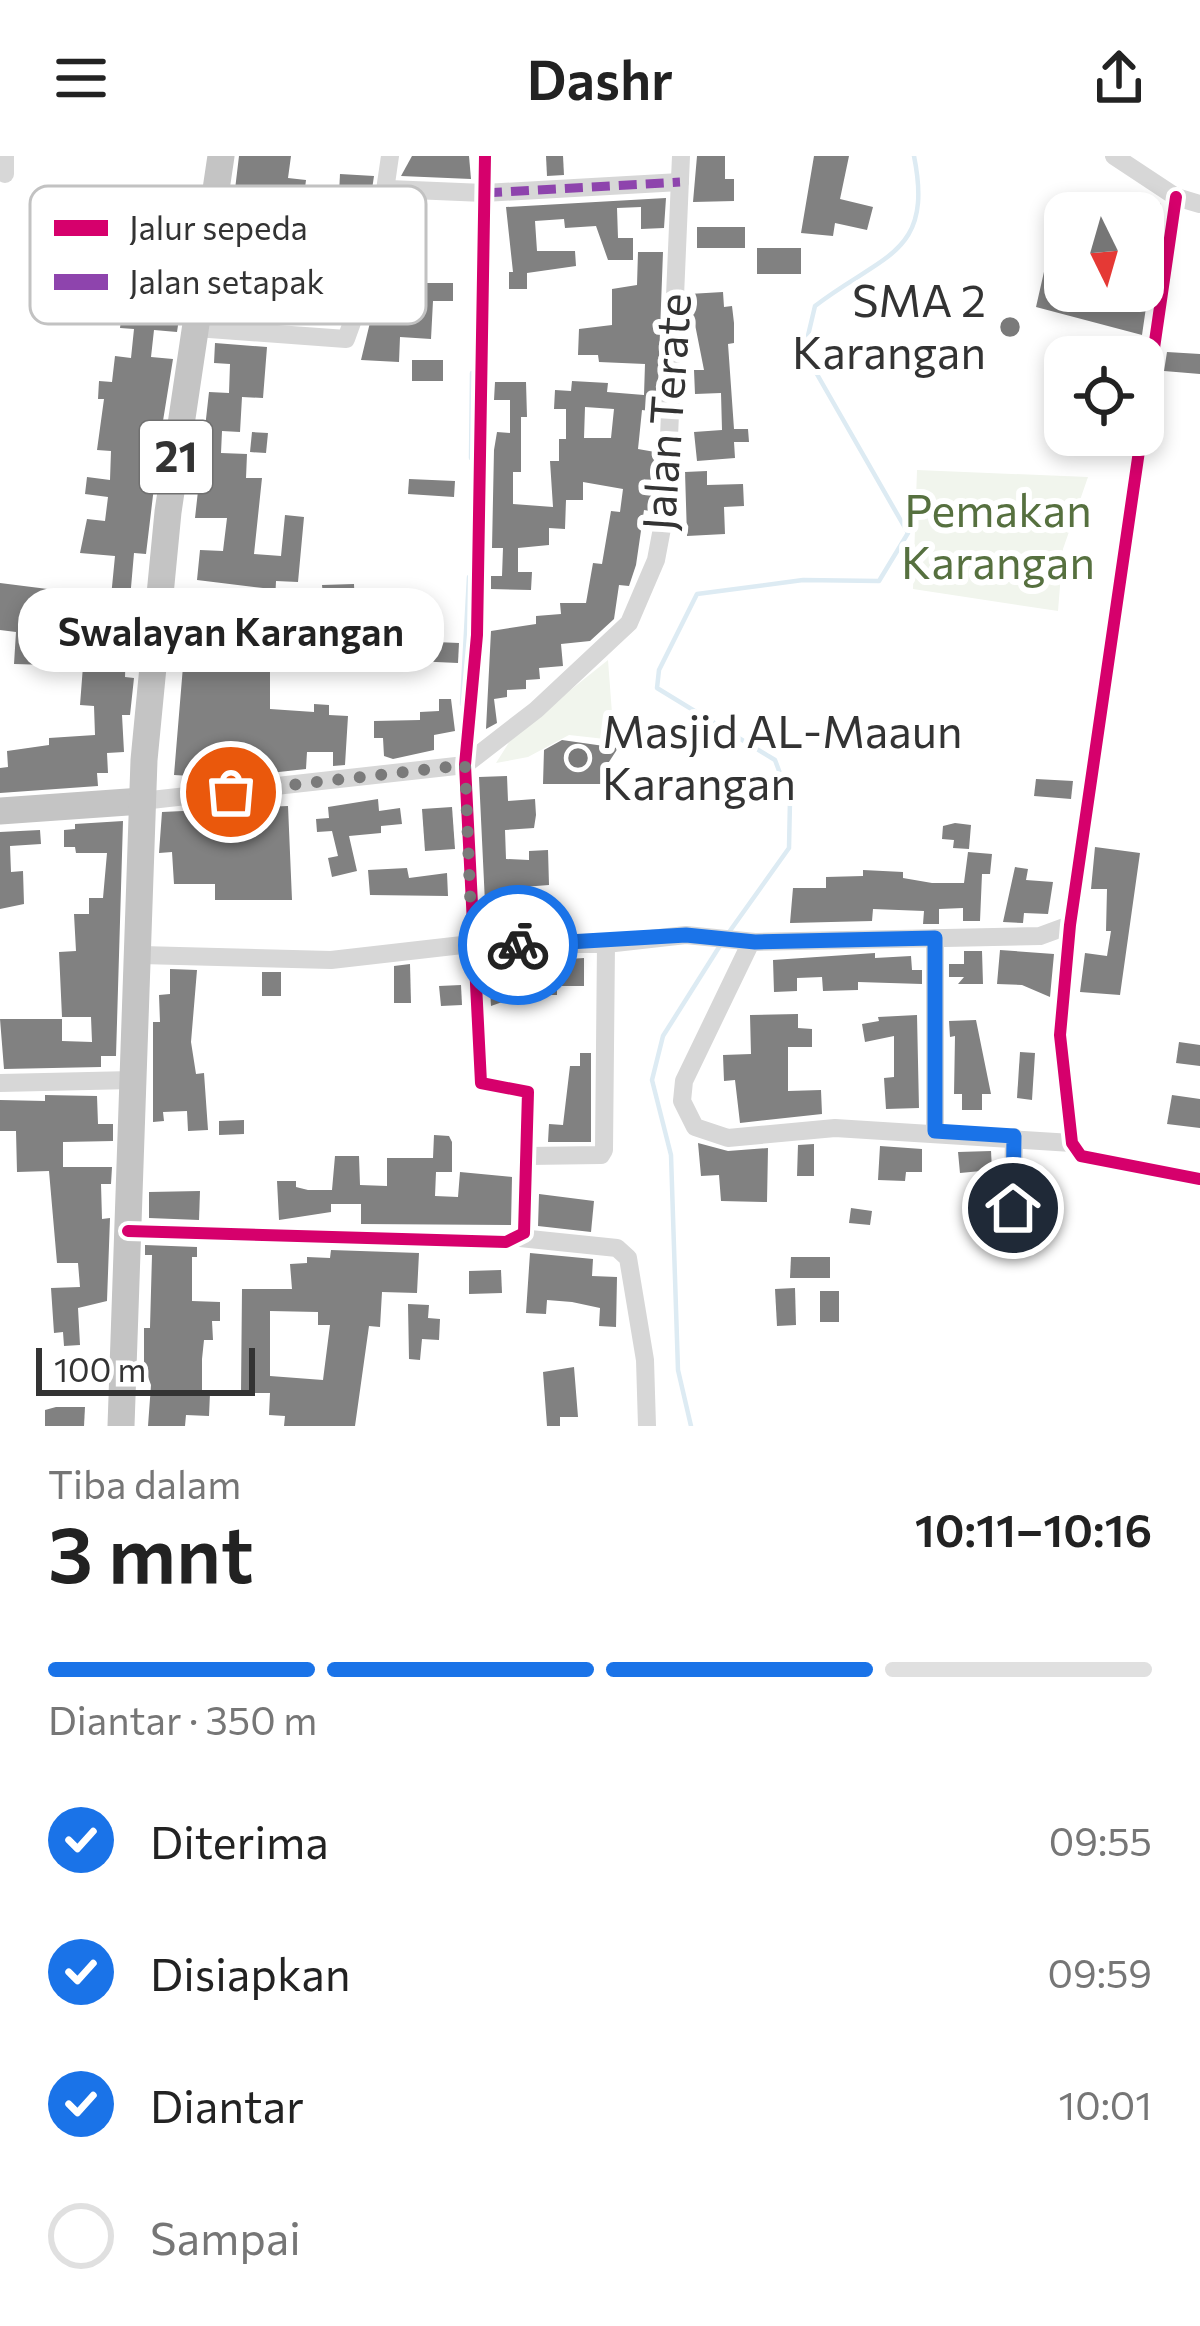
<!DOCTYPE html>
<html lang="id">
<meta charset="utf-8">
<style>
:root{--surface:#fff;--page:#f2f2f2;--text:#222;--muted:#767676;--line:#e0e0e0;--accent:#1a73e8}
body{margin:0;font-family:Commissioner,sans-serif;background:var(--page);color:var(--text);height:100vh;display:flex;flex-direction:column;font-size:45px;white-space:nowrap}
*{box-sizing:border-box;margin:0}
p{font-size:39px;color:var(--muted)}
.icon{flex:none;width:66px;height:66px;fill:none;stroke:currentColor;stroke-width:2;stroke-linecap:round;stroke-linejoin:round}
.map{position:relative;height:1270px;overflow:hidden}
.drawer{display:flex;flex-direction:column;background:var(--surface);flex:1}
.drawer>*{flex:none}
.needle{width:78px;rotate:175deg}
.tools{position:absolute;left:1044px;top:36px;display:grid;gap:24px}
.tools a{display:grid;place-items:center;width:120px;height:120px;border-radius:24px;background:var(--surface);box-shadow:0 6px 18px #0003;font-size:60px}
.scale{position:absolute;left:36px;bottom:30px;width:219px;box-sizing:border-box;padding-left:12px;border:6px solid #333;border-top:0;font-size:33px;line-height:42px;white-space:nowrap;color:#333;-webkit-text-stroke:9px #fff;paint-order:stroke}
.pin{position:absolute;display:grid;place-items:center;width:102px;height:102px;color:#fff;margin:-51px;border:6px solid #fff;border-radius:50%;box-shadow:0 3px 12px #0007}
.courier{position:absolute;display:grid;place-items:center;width:120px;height:120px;margin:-60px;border:9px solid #1a73e8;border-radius:50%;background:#fff;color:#222;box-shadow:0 3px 15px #0007}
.bubble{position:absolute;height:84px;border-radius:36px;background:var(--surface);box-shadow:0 6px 18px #0003;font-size:39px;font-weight:600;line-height:84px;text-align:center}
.head em{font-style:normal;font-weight:600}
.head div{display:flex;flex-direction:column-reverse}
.head{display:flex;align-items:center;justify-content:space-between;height:204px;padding:0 48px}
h1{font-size:78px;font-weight:600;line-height:90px}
.bar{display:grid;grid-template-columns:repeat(4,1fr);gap:18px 12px;align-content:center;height:144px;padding:0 48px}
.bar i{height:15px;border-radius:9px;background:var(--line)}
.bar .current{background:var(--accent)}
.bar p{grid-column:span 4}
ol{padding:0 48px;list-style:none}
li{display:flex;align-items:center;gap:36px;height:132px}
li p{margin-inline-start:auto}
li .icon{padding:12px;border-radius:50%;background:var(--accent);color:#fff;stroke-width:4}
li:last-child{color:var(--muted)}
li i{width:66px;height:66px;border:6px solid var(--line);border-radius:50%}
header{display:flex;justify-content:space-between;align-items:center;height:156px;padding:0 48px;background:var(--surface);font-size:54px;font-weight:600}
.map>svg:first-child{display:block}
.green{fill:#f1f5ed}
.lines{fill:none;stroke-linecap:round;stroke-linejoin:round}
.stream{stroke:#ddebf3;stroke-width:4.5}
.building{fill:#818181;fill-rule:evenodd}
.minor{stroke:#d7d7d7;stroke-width:18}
.highway{stroke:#c4c4c4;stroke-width:27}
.quiet{stroke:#8e44ad;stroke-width:9;stroke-dasharray:18 9;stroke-linecap:butt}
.cycleway-casing{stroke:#fff;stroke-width:20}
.cycleway{stroke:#d6006c;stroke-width:12}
.done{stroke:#7a7a7a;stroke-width:12;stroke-dasharray:0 21.6}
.route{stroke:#1a73e8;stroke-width:15}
.poi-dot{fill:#7a7a7a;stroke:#fff;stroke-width:4.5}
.labels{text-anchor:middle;stroke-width:12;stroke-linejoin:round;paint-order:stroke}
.shield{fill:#fff;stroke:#707070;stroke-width:3}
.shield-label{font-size:42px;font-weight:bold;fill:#333}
.poi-label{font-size:45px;fill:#333;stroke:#fff;text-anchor:end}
.street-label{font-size:45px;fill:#333;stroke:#fff}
.park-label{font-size:45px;fill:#56703f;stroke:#fff}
.key{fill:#fff;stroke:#c2c2c2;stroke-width:3}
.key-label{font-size:33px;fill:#333}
</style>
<header><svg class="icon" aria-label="menu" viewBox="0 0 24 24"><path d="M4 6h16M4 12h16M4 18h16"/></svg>Dashr<svg class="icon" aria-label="share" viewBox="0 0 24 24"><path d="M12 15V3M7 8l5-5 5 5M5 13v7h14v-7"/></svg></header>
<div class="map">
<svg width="1200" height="1270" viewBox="0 0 1200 1270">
<rect width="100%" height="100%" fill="#fff"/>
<g class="green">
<path d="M 917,314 L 1088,321 L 1063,393 L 1058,455 L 913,433 Z"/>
<path d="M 608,504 L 614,584 L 569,579 L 528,601 L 496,607 L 513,580 Z"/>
</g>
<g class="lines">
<g class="stream">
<path d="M 471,302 L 472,217"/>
<path d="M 462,548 L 469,421"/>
<path d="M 727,779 L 789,692 L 790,644 L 775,604 L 657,532 L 659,514 L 697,438 L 803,424 L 879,425 L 908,377 L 814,213 L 806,188 L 815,150 C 882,98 934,99 914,0"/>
<path d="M 691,1270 L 678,1214 L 671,999 L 652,924 L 663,880 L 721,788"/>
</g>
</g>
<g class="building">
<path d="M 239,0 L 291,0 L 288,22 L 306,24 L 299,80 L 289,79 L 284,159 L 274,159 L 275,164 L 227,161 L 227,133 L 237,133 L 237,110 L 226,109 Z"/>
<path d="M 412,0 L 469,0 L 471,23 L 401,20 Z"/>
<path d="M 546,0 L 563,0 L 564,19 L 547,20 Z"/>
<path d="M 697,0 L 725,0 L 725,23 L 734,23 L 734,45 L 693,46 Z"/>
<path d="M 814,0 L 849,0 L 840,43 L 873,51 L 867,74 L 835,67 L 833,80 L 801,77 Z"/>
<path d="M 340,18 L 374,20 L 371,40 L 339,38 Z"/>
<path d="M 666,42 L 664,72 L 641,73 L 641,51 L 617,52 L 618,82 L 633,82 L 633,104 L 608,104 L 596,70 L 565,72 L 564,63 L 535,65 L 537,95 L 575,95 L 576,110 L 527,117 L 527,133 L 509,133 L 509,116 L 513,116 L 506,51 Z"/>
<path d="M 1154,44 L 1161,48 L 1142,179 L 1036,151 L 1046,107 L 1065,107 L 1065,135 L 1143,135 Z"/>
<path d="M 111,51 L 178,54 L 174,102 L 188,103 L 177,176 L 154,174 L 151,201 L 173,203 L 162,271 L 147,270 L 144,300 L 157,306 L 146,398 L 134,397 L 130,443 L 141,444 L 132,493 L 126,492 L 125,521 L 134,522 L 130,559 L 122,559 L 124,596 L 107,597 L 108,617 L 97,617 L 98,630 L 0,637 L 0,612 L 8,611 L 7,595 L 49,589 L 49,582 L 95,579 L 94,550 L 80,549 L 83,510 L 14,508 L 16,476 L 0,474 L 0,427 L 111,441 L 115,400 L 80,397 L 87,363 L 105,365 L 108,341 L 85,338 L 87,321 L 110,324 L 111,295 L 97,294 L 104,243 L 98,243 L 99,225 L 112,226 L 115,200 L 131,202 L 134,173 L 120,172 L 128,107 L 115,107 L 117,79 L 109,79 Z"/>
<rect x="697" y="71" width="48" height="21"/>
<rect x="757" y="92" width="44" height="26"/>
<path d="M 638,96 L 663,96 L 657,256 L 642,254 L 638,293 L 655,296 L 653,331 L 650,355 L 644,354 L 636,409 L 629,430 L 619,429 L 614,463 L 590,485 L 561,488 L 563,510 L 539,512 L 540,523 L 526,524 L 526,533 L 507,534 L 507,541 L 494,543 L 497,567 L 486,573 L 491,475 L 536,468 L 536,460 L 561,458 L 560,447 L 586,447 L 593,407 L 602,408 L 611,355 L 620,356 L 623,333 L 583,326 L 583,344 L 566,344 L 565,373 L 549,372 L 549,389 L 518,392 L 518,416 L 532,416 L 531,434 L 491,433 L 491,420 L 502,420 L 503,392 L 492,392 L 494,294 L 497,276 L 510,277 L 510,244 L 494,244 L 495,226 L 526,226 L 527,261 L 521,261 L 521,316 L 513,316 L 513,348 L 553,351 L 550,305 L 559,305 L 559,283 L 566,283 L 566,253 L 554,253 L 555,234 L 571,235 L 572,225 L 608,227 L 607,236 L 644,239 L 645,208 L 599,206 L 598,199 L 578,199 L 579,173 L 612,169 L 612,133 L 637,129 ZM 585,251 L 614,253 L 611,282 L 584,282 Z"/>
<path d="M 412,127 L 453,127 L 453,145 L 433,145 L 431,183 L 400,181 L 399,206 L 361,204 L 378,133 L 412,137 Z"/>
<path d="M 723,136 L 724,151 L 732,150 L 734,167 L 734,187 L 728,188 L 734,273 L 748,273 L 749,286 L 734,286 L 735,302 L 697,305 L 694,276 L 722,274 L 721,237 L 695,238 L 694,214 L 704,214 L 689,138 Z"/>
<path d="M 215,187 L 267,191 L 263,242 L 242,241 L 240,276 L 222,275 L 221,297 L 247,298 L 246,322 L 262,322 L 254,398 L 281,400 L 285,359 L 304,361 L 298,426 L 276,425 L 275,446 L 262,445 L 263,432 L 197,424 L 200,394 L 223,395 L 227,362 L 195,362 L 209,236 L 229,237 L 230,208 L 214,207 Z"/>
<path d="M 1167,196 L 1200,198 L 1200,218 L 1164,215 Z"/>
<rect x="412" y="204" width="31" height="21"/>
<path d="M 252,276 L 268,277 L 266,297 L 250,296 Z"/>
<path d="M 707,315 L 707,329 L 743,328 L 744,350 L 724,351 L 725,378 L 687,380 L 685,316 Z"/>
<path d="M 409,323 L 455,325 L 454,341 L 408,338 Z"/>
<path d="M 354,428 L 355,454 L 343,454 L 343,440 L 323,440 L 322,429 Z"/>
<path d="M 186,474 L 270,485 L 270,553 L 314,556 L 314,548 L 329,549 L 329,559 L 348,560 L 345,609 L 333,610 L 333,596 L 307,596 L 306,613 L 224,622 L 174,619 Z"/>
<path d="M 413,485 L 459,487 L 458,507 L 414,505 Z"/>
<path d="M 439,543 L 451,543 L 455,575 L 434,579 L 434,594 L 393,603 L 384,600 L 383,582 L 374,582 L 374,565 L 420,564 L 420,556 L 439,555 Z"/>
<path d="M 562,584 L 618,592 L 607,609 L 606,628 L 543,628 L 544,594 Z"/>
<path d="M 507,620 L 508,645 L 535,643 L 536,659 L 534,672 L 505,674 L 506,703 L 529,704 L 529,695 L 548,694 L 549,729 L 523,731 L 526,774 L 492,775 L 490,747 L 485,747 L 479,621 Z"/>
<path d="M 1036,623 L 1073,625 L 1071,643 L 1034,640 Z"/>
<path d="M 378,643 L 379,655 L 400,652 L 402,668 L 381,670 L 381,677 L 349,680 L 357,715 L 332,721 L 328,702 L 338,700 L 332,675 L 317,676 L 316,663 L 329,662 L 328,651 Z"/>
<path d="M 288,650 L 292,744 L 215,744 L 215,728 L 174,728 L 172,696 L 159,697 L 162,656 Z"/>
<path d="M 452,651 L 455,693 L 425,695 L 422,653 Z"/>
<path d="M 123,665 L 116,900 L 101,900 L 101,911 L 4,913 L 0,863 L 62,863 L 62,885 L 92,886 L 91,861 L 62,861 L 59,796 L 76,795 L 74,758 L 89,758 L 89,742 L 103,742 L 107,697 L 76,697 L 75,691 L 64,691 L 64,674 L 75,673 L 75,668 Z"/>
<path d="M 955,667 L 971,669 L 969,693 L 953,692 L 954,684 L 942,683 L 943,670 Z"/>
<path d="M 40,674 L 41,688 L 10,690 L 11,716 L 23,715 L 24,748 L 0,753 L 0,676 Z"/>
<path d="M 1095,691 L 1140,697 L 1120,839 L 1080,836 L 1085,797 L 1107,800 L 1111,775 L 1106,775 L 1107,733 L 1091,733 Z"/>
<path d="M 968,696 L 992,698 L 990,718 L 982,718 L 980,765 L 963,765 L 963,752 L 939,753 L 939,768 L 923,768 L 924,755 L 873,753 L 872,765 L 790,767 L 793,732 L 826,732 L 826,721 L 863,720 L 863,714 L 903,716 L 903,722 L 932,727 L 964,727 Z"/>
<path d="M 1015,711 L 1028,713 L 1026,724 L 1053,726 L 1048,758 L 1024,757 L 1023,767 L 1003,766 Z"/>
<path d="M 407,712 L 409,722 L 447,717 L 448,740 L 370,739 L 368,714 Z"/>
<path d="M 1000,794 L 1054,798 L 1050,841 L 1022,829 L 997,828 Z"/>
<path d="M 964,795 L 982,795 L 983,828 L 958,828 L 964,821 L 949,821 L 949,808 L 964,808 Z"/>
<path d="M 875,797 L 875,802 L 911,800 L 912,814 L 922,814 L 922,828 L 858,826 L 858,834 L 823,835 L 822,821 L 797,822 L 797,835 L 774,836 L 773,804 Z"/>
<path d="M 488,802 L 502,802 L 502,807 L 584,802 L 584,830 L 557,830 L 557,839 L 522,839 L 491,850 Z"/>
<path d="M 410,808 L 411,847 L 394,847 L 394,810 Z"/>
<path d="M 170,813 L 197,814 L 191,886 L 196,918 L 204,917 L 208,974 L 188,975 L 187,955 L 163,956 L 164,965 L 153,966 L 153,866 L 160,866 L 159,839 L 170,838 Z"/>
<rect x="262" y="816" width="19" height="24"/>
<path d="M 461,829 L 462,849 L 441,850 L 439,830 Z"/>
<path d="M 798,858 L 798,872 L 812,873 L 812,891 L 788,891 L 788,935 L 821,934 L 822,958 L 740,967 L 735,924 L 724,925 L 723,899 L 751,898 L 750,859 Z"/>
<path d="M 917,859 L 919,952 L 886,953 L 884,922 L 894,921 L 894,880 L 865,886 L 862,868 L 879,865 L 878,861 Z"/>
<path d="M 976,864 L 991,938 L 982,938 L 982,954 L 962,954 L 962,938 L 954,938 L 955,880 L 950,881 L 949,865 Z"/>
<path d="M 1179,886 L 1200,889 L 1200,910 L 1176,907 Z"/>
<path d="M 1020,896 L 1035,897 L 1032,944 L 1017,942 Z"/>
<path d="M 580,897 L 591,897 L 591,986 L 548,986 L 549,968 L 563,969 L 570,910 L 580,910 Z"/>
<path d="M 45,939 L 97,940 L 98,968 L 113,968 L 113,985 L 63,986 L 63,1011 L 112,1011 L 111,1028 L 101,1028 L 102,1063 L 110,1062 L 107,1145 L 78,1152 L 80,1189 L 64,1190 L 63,1176 L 54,1177 L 51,1132 L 80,1131 L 78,1107 L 57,1107 L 49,1015 L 17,1016 L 16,975 L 0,975 L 0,944 L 45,945 Z"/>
<path d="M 1172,939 L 1200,943 L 1200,972 L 1167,968 Z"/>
<path d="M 244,964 L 244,978 L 219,979 L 219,965 Z"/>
<path d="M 434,979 L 449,980 L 452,986 L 452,1016 L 436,1016 L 435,1040 L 458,1041 L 460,1016 L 512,1021 L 511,1069 L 361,1068 L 361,1048 L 331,1048 L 331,1056 L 279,1064 L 277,1025 L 296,1025 L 296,1031 L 308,1034 L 332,1034 L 335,1000 L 359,1000 L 360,1029 L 387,1030 L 387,1002 L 433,1002 Z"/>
<path d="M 698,987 L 728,995 L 768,992 L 767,1046 L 721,1045 L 719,1019 L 701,1020 Z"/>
<path d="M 814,988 L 814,1020 L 797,1020 L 798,989 Z"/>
<path d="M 880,990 L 922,993 L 922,1016 L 906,1016 L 905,1025 L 878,1024 Z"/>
<path d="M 991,995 L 992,1014 L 960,1017 L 958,996 Z"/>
<path d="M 200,1035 L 199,1064 L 149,1062 L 149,1036 Z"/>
<path d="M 539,1038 L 594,1045 L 591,1076 L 538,1070 Z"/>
<path d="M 981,1040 L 999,1040 L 999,1072 L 982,1073 Z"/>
<path d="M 851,1052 L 872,1055 L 870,1069 L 849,1067 Z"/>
<path d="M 145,1089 L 197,1091 L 197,1101 L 192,1101 L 192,1145 L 220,1146 L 220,1165 L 212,1165 L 213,1184 L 204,1184 L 202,1203 L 202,1236 L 210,1237 L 209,1260 L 186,1259 L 185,1270 L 148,1270 L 151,1229 L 144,1210 L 144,1172 L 150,1172 L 152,1099 L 145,1099 Z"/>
<path d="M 331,1094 L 419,1097 L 417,1137 L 382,1136 L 380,1171 L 369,1170 L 355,1270 L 284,1270 L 285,1260 L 269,1259 L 270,1237 L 241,1237 L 242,1133 L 292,1133 L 290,1108 L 307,1107 L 307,1101 L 330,1102 ZM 270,1155 L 318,1156 L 318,1169 L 330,1169 L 323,1224 L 270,1220 Z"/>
<path d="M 530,1097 L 593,1103 L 592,1120 L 617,1121 L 616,1171 L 599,1170 L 600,1152 L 572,1146 L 547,1144 L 546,1158 L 526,1157 Z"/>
<path d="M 791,1101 L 830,1101 L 830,1122 L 790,1122 Z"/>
<path d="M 501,1114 L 502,1137 L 469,1138 L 469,1115 Z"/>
<path d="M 795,1132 L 796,1169 L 777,1170 L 775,1133 Z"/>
<rect x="820" y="1135" width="19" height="31"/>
<path d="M 408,1148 L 429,1149 L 428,1162 L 440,1163 L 439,1184 L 422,1183 L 420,1204 L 409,1203 Z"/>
<path d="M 574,1211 L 578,1261 L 560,1261 L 560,1270 L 547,1270 L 543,1216 Z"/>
<path d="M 56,1251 L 85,1251 L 84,1270 L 45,1270 L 45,1254 Z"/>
</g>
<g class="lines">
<g class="minor">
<path d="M 5,0 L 5,18"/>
<path d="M 1114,0 L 1176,41 L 1200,48"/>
<path d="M 389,33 L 484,37 L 680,26"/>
<path d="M 1176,41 L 1070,769 L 1060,879 L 1072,987 L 1081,1000 L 1200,1023"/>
<path d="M 196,172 L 346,183 L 375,103 L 390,0"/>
<path d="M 142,645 L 465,609 L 536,554 L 629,467 L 656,404 L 666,351 L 681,0"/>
<path d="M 751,786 L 684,925 L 682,945 L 695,971 L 728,982 L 835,972 L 1072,987"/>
<path d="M 141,799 L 331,804 L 471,788 L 606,788 L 686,779 L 755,786 L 1040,780 L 1070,769"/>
<path d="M 0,927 L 133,924"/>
<path d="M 935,975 L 935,782"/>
<path d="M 528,1000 L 601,999 L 604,994 L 606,788"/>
<path d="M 128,1075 L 506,1086 L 524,1077 L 528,936 L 481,927 L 465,609 L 477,479 L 485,0"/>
<path d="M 520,1082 L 617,1092 L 628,1102 L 645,1204 L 647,1270"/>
<path d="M 1012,1087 L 1014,981"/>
</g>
<g class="highway">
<path d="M 0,655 L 142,645"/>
<path d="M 121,1270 L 144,604 L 168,356 L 221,0"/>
</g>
<path class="quiet" d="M 484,37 L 680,26"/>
<defs>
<g id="cycleway">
<path d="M 1176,41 L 1070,769 L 1060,879 L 1072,987 L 1081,1000 L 1200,1023"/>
<path d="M 128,1075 L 506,1086 L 524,1077 L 528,936 L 481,927 L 465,609 L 477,479 L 485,0"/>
</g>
</defs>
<use href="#cycleway" class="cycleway-casing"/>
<use href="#cycleway" class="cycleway"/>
</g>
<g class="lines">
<path class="done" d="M 231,636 L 465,609 L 472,788 L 518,789"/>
<path class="route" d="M 518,789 L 686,779 L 755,786 L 935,782 L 935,975 L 1014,980 L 1013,1052"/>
</g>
<g class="poi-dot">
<circle cx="1010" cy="171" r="12"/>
<circle cx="578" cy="602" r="12"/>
</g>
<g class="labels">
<rect class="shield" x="140" y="265" width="72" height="72" rx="9"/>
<g class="shield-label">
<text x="176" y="316">21</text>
</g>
<g class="poi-label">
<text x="986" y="161">SMA 2<tspan x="986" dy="52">Karangan</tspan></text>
<text x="602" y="592" text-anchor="start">Masjid AL-Maaun<tspan x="602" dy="52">Karangan</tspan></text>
</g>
<g class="street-label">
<text transform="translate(667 256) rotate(-86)" y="16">Jalan Terate</text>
</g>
<g class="park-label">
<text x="998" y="371">Pemakan<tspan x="998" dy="52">Karangan</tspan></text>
</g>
</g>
<rect x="30" y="30" width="396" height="138" rx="18" class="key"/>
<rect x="54" y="64" width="54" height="16" fill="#d6006c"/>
<rect x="54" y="118" width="54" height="16" fill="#8e44ad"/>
<g class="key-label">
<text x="129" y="84">Jalur sepeda</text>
<text x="129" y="138">Jalan setapak</text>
</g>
</svg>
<div class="tools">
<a><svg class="needle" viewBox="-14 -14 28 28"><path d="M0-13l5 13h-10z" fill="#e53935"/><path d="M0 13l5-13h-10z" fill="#767676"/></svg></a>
<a><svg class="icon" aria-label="locate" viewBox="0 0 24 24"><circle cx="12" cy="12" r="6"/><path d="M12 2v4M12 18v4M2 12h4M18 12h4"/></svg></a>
</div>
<div class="scale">100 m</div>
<div class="pin" style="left:231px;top:636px;background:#ea580c"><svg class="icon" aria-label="bag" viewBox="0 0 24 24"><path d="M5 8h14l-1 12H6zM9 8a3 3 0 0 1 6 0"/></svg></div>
<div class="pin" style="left:1013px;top:1052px;background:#1f2937"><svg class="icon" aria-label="home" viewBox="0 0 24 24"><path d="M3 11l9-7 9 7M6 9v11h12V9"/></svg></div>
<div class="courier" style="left:518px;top:789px"><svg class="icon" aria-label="bike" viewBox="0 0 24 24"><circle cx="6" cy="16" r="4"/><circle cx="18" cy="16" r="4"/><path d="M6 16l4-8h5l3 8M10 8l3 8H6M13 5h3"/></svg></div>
<div class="bubble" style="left:18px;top:432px;width:426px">Swalayan Karangan</div>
</div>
<section class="drawer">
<div class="head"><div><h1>3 mnt</h1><p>Tiba dalam</p></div><em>10:11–10:16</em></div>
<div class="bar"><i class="current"></i><i class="current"></i><i class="current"></i><i></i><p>Diantar · 350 m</p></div>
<ol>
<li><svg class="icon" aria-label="check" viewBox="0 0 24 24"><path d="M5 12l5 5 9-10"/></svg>Diterima<p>09:55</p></li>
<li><svg class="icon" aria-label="check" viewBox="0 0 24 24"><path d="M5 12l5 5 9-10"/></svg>Disiapkan<p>09:59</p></li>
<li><svg class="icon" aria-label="check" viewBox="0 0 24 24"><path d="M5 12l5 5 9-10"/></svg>Diantar<p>10:01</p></li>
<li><i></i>Sampai</li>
</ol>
</section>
